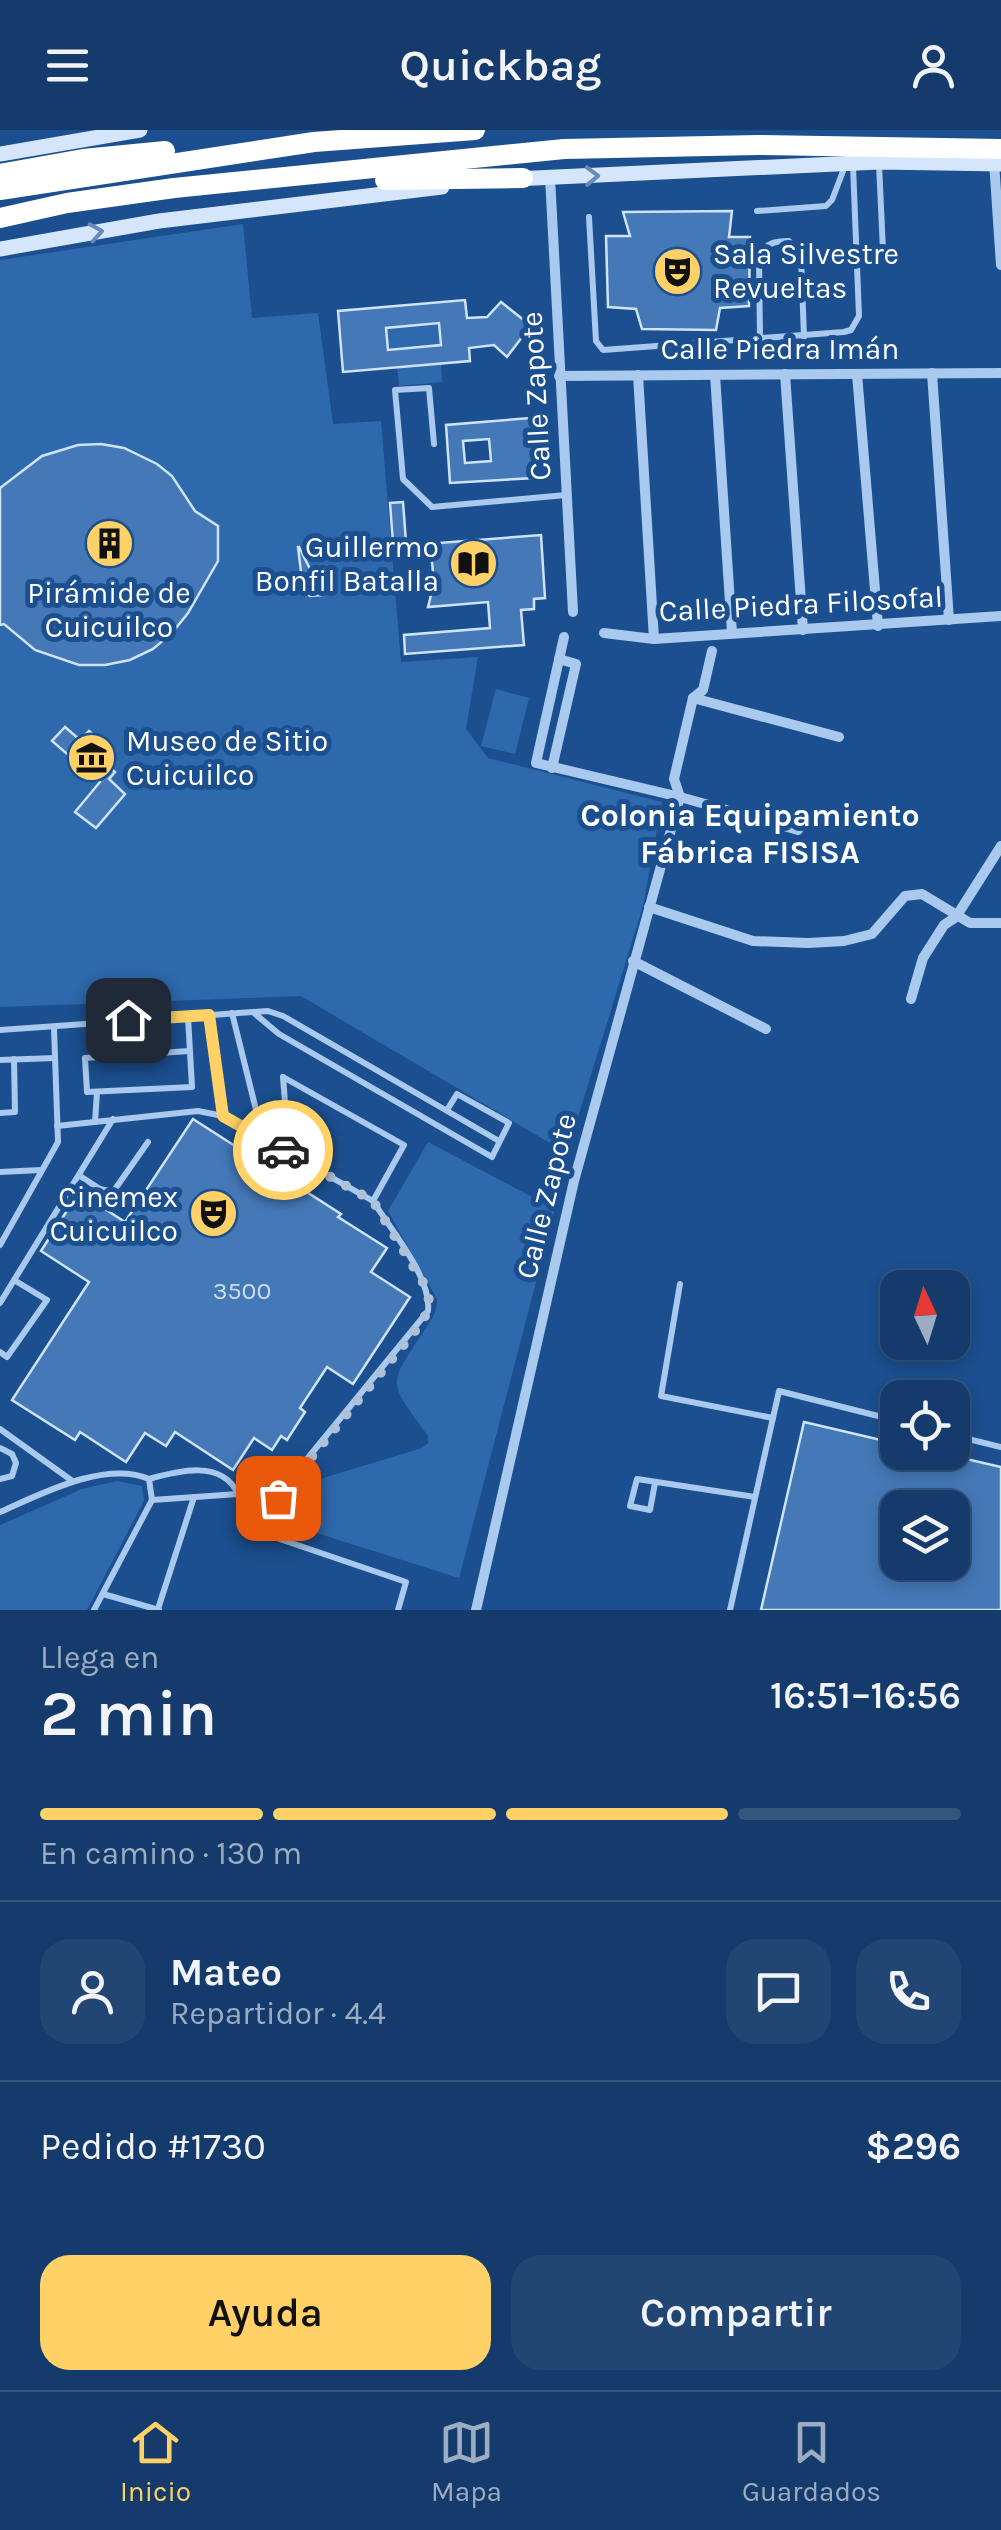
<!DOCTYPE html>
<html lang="es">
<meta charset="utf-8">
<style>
:root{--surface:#143b6b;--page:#214673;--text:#f1f3f6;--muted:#9dadc1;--line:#33557e;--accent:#ffd166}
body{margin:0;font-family:Karla,sans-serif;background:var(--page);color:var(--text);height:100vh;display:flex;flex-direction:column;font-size:38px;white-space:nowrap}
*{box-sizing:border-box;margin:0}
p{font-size:32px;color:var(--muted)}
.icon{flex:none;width:55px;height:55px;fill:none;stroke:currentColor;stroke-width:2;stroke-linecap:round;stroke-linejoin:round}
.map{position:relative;height:1480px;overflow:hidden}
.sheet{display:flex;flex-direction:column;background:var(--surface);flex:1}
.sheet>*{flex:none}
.needle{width:65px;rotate:356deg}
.buttons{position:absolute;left:880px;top:1140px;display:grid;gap:20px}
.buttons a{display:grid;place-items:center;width:90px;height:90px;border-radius:20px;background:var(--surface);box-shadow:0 5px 15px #0003,0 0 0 2px var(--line);font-size:50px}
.pin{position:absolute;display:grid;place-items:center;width:85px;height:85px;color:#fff;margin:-42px;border-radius:20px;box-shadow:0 5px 15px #0006}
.courier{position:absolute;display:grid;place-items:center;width:100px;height:100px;margin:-50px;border:8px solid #ffd166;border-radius:50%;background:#fff;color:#222;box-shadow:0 2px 12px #0007}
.summary em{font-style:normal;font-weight:600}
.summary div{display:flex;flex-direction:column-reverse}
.summary{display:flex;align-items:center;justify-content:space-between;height:170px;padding:0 40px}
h1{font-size:65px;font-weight:600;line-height:75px}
.bar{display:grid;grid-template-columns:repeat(4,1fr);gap:15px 10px;align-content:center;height:120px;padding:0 40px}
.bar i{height:12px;border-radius:8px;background:var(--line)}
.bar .active{background:var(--accent)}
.bar p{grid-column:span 4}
.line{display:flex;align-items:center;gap:25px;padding:0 40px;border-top:2px solid var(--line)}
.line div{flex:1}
.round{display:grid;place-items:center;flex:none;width:105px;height:105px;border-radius:30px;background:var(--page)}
.cta{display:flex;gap:20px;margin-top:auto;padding:20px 40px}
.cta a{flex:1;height:115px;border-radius:30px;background:var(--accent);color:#111;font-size:40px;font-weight:600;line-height:115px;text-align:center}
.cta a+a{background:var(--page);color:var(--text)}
header{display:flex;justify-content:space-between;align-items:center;height:130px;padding:0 40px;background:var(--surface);font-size:45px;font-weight:600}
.tabs{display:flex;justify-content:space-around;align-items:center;height:140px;border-top:2px solid var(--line);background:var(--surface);font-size:28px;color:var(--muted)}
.tabs a{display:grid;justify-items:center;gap:5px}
.tabs .active{color:var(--accent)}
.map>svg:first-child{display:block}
.green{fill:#2e69ad}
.building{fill:#4478b7;stroke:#cfe3fa;stroke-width:2.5;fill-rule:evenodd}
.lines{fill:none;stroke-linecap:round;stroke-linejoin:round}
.service{stroke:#a9c9ee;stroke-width:6}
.minor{stroke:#a9c9ee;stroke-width:10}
.secondary{stroke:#d6e6fa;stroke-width:15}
.motorway{stroke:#fff;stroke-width:20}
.oneway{stroke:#668bba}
.done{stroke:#afc1d8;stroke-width:10;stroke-dasharray:0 18}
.route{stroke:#ffd166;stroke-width:12}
.labels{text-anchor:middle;stroke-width:10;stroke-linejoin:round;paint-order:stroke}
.number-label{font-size:25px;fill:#d0dded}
.poi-label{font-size:30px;fill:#fff;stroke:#1b4f8f;text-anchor:start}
.street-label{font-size:30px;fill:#fff;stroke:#1b4f8f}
.neighbourhood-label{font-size:32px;font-weight:bold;fill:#fff;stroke:#1b4f8f}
</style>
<header><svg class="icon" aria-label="menu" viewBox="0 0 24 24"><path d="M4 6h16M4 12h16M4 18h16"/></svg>Quickbag<svg class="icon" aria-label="person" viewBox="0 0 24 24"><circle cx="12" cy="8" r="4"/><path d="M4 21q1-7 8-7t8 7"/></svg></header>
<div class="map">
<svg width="1001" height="1480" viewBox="0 0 1001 1480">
<rect width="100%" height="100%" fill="#1b4f8f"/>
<g class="green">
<path d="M 243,94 L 252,188 L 318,183 L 333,294 L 381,291 L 401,532 L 478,527 L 466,599 L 488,628 L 662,672 L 643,776 L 567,1023 L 301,866 L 0,877 L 0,130 Z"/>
<path d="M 439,193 L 441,215 L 388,220 L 386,198 Z"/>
<path d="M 441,234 L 442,252 L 399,256 L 397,237 Z"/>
<path d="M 496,559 L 529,568 L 515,624 L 481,616 Z"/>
<path d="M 428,1012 L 555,1079 L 459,1448 L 285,1393 L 300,1355 L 422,1318 L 428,1313 L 428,1306 C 387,1249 387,1257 426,1198 C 433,1188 437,1181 437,1169 L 388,1081 Z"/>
<path d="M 117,1351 L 142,1356 L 144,1371 L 87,1480 L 0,1480 L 0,1395 L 82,1359 Z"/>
</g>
<g class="building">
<path d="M 732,81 L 729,107 L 750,107 L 749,176 L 720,178 L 716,200 L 642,199 L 636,179 L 608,177 L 606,106 L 630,106 L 623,82 Z"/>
<path d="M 465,170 L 467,188 L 487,187 L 501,172 L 525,191 L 526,202 L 507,227 L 494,215 L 469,218 L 470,231 L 343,242 L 338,181 ZM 439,193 L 441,215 L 388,220 L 386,198 Z"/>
<path d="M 530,288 L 534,348 L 450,353 L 446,295 ZM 489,309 L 491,331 L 465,333 L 463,311 Z"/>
<path d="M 101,314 L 124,318 L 157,334 L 172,346 L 195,381 L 218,396 L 218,431 L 188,483 L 172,503 L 153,519 L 130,530 L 105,535 L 79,535 L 35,520 L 4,494 L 0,495 L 0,358 L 42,326 L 78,315 Z"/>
<path d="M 403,372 L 406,412 L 393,413 L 390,373 Z"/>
<path d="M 541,405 L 545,468 L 534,469 L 534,479 L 521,480 L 524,515 L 405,524 L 404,505 L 490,498 L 488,472 L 428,477 L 434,453 L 432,432 L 425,414 Z"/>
<path d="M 298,417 L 299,417 L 323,465 L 310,466 L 296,453 L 301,442 Z"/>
<path d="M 65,597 L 80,610 L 89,601 L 114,622 L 105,633 L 115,642 L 109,649 L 125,664 L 96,698 L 75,682 L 100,652 L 52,611 Z"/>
<path d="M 193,989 L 341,1084 L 338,1087 L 387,1118 L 371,1142 L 410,1167 L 353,1254 L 327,1237 L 300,1278 L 305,1282 L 287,1310 L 281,1306 L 272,1320 L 254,1308 L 233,1340 L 175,1302 L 166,1316 L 145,1303 L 126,1332 L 80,1302 L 75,1310 L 12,1270 L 89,1152 L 41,1121 L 79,1062 L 125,1092 Z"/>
<path d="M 804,1292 L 898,1314 L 898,1322 L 936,1322 L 1001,1337 L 1001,1480 L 761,1480 ZM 898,1378 L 952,1378 L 952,1432 L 898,1432 Z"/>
</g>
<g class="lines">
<g class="service">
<path d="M 879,34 L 883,121"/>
<path d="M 757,81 L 826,76 L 832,70 L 845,36"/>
<path d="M 589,87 L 596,211 L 603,220 L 844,202 L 851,200 L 859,186 L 853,35"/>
<path d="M 760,210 L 759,126 C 766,113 775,111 789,111 L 801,126 L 804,207"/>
<path d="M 434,314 L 429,258 L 395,260 L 403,349 L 432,377 L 566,365"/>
<path d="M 232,883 L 263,1008"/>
<path d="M 254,883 L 279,904 L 492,1027 L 509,993 L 457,964 L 447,980"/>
<path d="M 209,885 L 223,986"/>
<path d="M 188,887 L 192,957 L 87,962 L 85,928 L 189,921"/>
<path d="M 0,900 L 268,881 L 283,886 L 499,1011"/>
<path d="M 0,930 L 55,928"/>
<path d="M 283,947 L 289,1023"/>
<path d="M 0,983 L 15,982 L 14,929"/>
<path d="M 95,992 L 97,962"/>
<path d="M 57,996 L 198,981 L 223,986 L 373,1071"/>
<path d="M 0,1042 L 41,1040"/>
<path d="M 80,1046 L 100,1059 L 113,1062 L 148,1012"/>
<path d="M 0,1115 L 58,1012 L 54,898"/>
<path d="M 680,1154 L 661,1266 L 773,1288"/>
<path d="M 0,1173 L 113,989"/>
<path d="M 0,1222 L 7,1227 L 47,1170 L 14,1150"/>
<path d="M 0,1299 L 71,1350"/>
<path d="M 952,1305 L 1001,1317"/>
<path d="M 0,1318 L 12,1324 L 16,1333 L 12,1346 L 0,1349"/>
<path d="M 149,1349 C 178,1341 222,1329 238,1364"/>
<path d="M 655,1353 L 650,1380 L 630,1376 L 637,1349 L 755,1367"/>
<path d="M 152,1370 L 238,1364 L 253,1377 L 267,1378 L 428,1181 C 432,1148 391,1100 373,1071 L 404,1015 L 283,947"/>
<path d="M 253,1377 L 262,1403 L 406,1452 L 398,1480"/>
<path d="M 0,1382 C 41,1364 105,1330 149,1349 L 152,1370 L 94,1480"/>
<path d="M 103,1464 L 159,1480"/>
<path d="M 158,1479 L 194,1367"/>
<path d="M 730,1480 L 779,1261 L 898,1291"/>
</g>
<g class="minor">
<path d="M 994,32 L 1001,135"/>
<path d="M 550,47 L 573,482"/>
<path d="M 932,243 L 949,490"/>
<path d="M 785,244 L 803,500"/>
<path d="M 857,244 L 878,496"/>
<path d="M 638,245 L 654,509"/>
<path d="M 715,245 L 732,503"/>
<path d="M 559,246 L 1001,243"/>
<path d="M 604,503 L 654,509 L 1001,486"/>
<path d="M 564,507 L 536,633 L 680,667 L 798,700"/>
<path d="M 693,568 L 839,607"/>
<path d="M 552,638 L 576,534 L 559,529"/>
<path d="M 680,667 L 674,649 L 693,568 L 703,560 L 712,521"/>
<path d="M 649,777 L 753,811 L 808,813 L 844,811 L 872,804 L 905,766 L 922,764 L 970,793 L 1001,793"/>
<path d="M 633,831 L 766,899"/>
<path d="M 911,869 L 923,828 L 944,795 L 956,787 L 1001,716"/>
<path d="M 476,1480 L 574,1051 L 680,667"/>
</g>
<g class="secondary">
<path d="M 0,24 L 140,0"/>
<path d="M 514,49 L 879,32 L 1001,34"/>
<path d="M 0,119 L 159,91 L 442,57"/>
</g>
<g class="motorway">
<path d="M 0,44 L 83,29 L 165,21"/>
<path d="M 385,50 L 523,48"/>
<path d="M 0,60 L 314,12 L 475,0"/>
<path d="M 0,88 L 67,73 L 174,58 L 564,19 L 758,15 L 1001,19"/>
</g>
</g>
<defs><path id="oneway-chevron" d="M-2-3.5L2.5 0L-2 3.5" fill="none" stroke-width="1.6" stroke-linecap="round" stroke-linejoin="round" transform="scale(2.5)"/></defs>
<g class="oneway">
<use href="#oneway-chevron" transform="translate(592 46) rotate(-1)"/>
<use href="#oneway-chevron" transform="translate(96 102) rotate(-10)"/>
</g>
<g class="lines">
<path class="done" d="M 278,1368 L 424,1190 L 429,1170 L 424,1154 L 373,1071 L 283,1020"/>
<path class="route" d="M 128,890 L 209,885 L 223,986 L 283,1020"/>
</g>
<defs>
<symbol id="theatre-disc" viewBox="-11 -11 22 22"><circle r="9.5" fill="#ffd166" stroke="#1b4f8f"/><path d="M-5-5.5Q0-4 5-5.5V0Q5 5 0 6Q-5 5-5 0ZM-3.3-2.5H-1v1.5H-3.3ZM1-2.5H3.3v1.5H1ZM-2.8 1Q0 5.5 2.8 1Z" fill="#111"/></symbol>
<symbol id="building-disc" viewBox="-11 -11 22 22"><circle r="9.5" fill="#ffd166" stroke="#1b4f8f"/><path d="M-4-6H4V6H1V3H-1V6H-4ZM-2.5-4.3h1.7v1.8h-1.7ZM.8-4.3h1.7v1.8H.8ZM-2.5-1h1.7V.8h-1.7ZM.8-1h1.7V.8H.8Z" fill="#111"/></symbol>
<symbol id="library-disc" viewBox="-11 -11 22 22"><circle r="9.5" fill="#ffd166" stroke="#1b4f8f"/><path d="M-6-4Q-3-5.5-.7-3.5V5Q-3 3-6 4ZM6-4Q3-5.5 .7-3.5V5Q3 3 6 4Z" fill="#111"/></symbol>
<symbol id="museum-disc" viewBox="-11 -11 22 22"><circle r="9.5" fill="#ffd166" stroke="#1b4f8f"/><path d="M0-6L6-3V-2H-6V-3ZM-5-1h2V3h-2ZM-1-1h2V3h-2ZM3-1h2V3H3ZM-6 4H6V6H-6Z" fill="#111"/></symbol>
</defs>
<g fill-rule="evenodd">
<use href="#theatre-disc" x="650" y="114" width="55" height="55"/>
<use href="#building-disc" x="82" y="386" width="55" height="55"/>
<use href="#library-disc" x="446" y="406" width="55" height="55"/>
<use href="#museum-disc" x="64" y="600" width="55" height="55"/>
<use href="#theatre-disc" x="186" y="1056" width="55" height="55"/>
</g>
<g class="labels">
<g class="number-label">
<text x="242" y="1169">3500</text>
</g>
<g class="poi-label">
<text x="713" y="134">Sala Silvestre<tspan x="713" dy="34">Revueltas</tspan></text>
<text x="439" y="427" text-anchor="end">Guillermo<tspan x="439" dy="34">Bonfil Batalla</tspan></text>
<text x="109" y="473" text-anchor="middle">Pirámide de<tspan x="109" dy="34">Cuicuilco</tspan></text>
<text x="126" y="621">Museo de Sitio<tspan x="126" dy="34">Cuicuilco</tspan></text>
<text x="178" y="1077" text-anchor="end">Cinemex<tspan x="178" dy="34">Cuicuilco</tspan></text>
</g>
<g class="street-label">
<text x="780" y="229">Calle Piedra Imán</text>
<text transform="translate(536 266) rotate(-93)" y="10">Calle Zapote</text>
<text transform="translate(801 474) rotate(-3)" y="10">Calle Piedra Filosofal</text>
<text transform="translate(546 1066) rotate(-76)" y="10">Calle Zapote</text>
</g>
<g class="neighbourhood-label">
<text x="750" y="696">Colonia Equipamiento<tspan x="750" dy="37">Fábrica FISISA</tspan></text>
</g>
</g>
</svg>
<div class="buttons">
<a><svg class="needle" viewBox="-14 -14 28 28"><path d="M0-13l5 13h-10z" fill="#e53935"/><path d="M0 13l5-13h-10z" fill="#9dadc1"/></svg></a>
<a><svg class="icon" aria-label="locate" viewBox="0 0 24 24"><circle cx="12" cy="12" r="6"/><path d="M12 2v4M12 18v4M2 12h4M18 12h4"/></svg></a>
<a><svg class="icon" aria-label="layers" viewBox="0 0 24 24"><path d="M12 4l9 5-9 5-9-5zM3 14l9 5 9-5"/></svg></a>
</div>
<div class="pin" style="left:278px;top:1368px;background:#ea580c"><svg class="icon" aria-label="bag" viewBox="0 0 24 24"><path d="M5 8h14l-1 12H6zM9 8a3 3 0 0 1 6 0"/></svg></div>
<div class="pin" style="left:128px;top:890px;background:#1f2937"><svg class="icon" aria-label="home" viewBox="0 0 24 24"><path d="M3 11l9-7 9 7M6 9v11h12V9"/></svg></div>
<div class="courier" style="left:283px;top:1020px"><svg class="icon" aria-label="car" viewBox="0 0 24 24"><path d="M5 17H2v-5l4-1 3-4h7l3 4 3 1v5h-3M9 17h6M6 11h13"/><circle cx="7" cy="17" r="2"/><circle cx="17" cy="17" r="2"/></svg></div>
</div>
<section class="sheet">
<div class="summary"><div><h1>2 min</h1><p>Llega en</p></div><em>16:51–16:56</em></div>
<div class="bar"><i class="active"></i><i class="active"></i><i class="active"></i><i></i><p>En camino · 130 m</p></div>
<div class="line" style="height:180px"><a class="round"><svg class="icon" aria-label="person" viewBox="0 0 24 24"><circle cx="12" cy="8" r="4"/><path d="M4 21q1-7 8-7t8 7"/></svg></a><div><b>Mateo</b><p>Repartidor · 4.4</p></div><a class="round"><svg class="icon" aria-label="chat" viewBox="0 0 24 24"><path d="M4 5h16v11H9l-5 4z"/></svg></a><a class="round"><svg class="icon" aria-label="phone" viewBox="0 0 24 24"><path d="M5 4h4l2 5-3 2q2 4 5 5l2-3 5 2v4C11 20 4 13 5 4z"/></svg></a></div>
<div class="line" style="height:130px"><div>Pedido #1730</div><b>$296</b></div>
<div class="cta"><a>Ayuda</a><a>Compartir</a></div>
</section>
<nav class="tabs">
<a class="active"><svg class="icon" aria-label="home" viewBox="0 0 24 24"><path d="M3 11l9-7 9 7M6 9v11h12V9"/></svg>Inicio</a>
<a><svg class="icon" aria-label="map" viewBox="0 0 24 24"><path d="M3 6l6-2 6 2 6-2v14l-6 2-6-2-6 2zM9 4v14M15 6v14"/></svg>Mapa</a>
<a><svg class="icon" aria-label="saved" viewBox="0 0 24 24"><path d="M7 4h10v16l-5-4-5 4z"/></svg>Guardados</a>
</nav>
